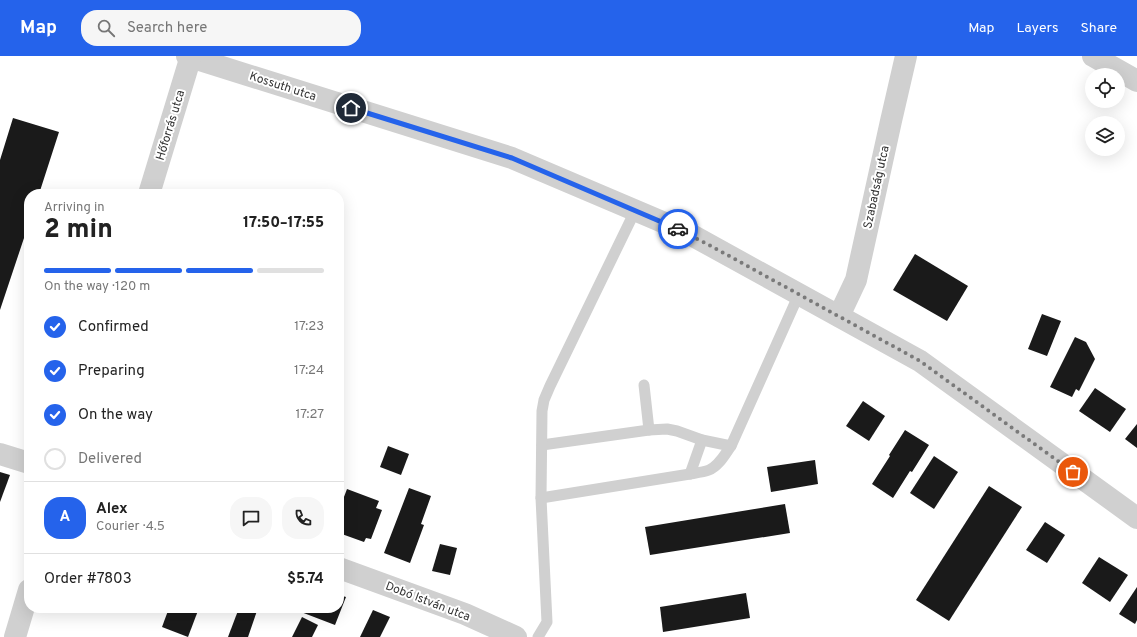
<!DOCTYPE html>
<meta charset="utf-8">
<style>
:root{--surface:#fff;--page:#f6f6f6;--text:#222;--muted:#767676;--line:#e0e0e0;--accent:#2563eb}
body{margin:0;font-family:Overpass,sans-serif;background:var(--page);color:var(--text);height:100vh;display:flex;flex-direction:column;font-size:15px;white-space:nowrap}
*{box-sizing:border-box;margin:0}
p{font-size:13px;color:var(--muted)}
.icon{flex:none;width:22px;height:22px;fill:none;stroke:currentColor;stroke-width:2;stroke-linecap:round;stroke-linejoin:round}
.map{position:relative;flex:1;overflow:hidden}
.details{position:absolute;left:24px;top:133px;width:320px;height:424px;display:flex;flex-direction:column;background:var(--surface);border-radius:16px;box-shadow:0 4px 16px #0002}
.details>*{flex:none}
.controls{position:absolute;left:1085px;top:12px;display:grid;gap:8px}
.controls a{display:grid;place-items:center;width:40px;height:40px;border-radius:50%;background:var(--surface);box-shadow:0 4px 16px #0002;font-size:20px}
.pin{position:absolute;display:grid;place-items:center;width:34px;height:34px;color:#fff;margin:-17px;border:2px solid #fff;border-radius:50%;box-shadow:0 1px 4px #0007}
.courier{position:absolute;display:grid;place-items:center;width:40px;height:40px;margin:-20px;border:3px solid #2563eb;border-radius:50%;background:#fff;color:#222;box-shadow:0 1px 5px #0007}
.head em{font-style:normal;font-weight:800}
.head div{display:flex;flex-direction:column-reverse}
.head{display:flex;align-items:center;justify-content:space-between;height:68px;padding:0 20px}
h1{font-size:26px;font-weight:800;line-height:30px}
.bar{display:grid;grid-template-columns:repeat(4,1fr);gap:6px 4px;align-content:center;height:48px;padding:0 20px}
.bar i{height:5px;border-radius:3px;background:var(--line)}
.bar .current{background:var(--accent)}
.bar p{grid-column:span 4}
.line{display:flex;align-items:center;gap:10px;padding:0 20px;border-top:1px solid var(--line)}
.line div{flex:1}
.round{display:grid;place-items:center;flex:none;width:42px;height:42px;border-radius:16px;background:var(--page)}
ol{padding:0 20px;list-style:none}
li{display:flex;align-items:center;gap:12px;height:44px}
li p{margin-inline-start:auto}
li .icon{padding:4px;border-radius:50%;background:var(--accent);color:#fff;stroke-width:4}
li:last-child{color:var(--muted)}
li i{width:22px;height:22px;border:2px solid var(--line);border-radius:50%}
header{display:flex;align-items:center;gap:24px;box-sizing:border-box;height:56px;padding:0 20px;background:var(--accent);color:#fff}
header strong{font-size:19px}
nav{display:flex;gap:22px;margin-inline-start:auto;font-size:14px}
.search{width:280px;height:36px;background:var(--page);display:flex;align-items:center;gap:10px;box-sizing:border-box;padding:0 14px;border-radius:16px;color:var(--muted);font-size:15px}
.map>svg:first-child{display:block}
.building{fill:#1a1a1a}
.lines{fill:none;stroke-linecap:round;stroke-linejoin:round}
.lane{stroke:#d0d0d0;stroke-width:11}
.street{stroke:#d0d0d0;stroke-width:22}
.done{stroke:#7a7a7a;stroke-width:4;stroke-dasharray:0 7.2}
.route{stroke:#2563eb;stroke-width:5}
.labels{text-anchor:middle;stroke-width:4;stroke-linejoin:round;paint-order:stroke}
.street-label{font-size:12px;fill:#333;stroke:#fff}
</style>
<header>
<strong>Map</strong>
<div class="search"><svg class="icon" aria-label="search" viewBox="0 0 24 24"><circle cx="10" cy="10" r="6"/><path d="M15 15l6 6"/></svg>Search here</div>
<nav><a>Map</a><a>Layers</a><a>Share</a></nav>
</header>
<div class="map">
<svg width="1137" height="581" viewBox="0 0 1137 581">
<rect width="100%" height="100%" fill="#fff"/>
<g class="building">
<path d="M 13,62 L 59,76 L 39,138 L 29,138 L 29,167 L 0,254 L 0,104 Z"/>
<path d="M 915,198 L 968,230 L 947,265 L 893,234 Z"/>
<path d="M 1042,258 L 1061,265 L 1047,300 L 1028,293 Z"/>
<path d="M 1075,281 L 1086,286 L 1095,303 L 1079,335 L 1076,333 L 1072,341 L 1050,331 Z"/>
<path d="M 1095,332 L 1126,353 L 1110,376 L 1079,355 Z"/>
<path d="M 863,345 L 885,360 L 869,385 L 846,370 Z"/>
<path d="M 1137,368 L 1137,392 L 1125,383 Z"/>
<path d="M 905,374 L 929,389 L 912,416 L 910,415 L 893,442 L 872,428 L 890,400 L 889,399 Z"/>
<path d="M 388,390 L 409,398 L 401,419 L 380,411 Z"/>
<path d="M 934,400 L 958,416 L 934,453 L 910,437 Z"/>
<path d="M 815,404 L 818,428 L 771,436 L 767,411 Z"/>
<path d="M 0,416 L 10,419 L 0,446 Z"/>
<path d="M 989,430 L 1022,451 L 949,565 L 916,544 Z"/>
<path d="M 409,432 L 431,440 L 421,468 L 424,469 L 410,507 L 384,497 Z"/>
<path d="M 347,433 L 379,445 L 376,452 L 382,454 L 371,483 L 366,482 L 364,486 L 339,477 L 339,454 Z"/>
<path d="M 785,448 L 790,477 L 650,499 L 645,471 Z"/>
<path d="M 1045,466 L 1065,479 L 1047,507 L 1026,494 Z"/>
<path d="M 440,488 L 457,492 L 450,519 L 432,515 Z"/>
<path d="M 1099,501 L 1128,519 L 1110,546 L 1082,527 Z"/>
<path d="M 1137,531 L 1137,564 L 1135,568 L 1119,558 Z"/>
<path d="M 746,537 L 750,562 L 663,576 L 660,551 Z"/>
<path d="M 339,539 L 346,541 L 335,569 L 301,556 L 303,552 L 339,552 Z"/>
<path d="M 169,552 L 199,552 L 188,581 L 162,571 Z"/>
<path d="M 239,552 L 258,552 L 248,581 L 228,581 Z"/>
<path d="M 373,554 L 390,561 L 380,581 L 360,581 Z"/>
<path d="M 302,561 L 318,569 L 312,581 L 292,581 Z"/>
</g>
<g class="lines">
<g class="lane">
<path d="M 644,329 L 649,374"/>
<path d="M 542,389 L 649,374 L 667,373 L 677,375 L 702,384 L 731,390"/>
<path d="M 690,418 L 702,384"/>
<path d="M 541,442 L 690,418 C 696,417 704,416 709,414 C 719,410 725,398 731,390 L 799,238"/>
<path d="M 538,581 L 547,566 L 541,442 L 542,355 L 544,344 L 550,330 L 635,155"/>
</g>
<g class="street">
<path d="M 187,0 L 512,102 L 686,176 L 920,305 L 1137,462"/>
<path d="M 1093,0 L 1137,25"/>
<path d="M 149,138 L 191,0"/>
<path d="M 839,260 L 856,224 L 891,65 L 906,0"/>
<path d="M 0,398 L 29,407"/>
<path d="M 339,512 L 465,558 L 516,581"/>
<path d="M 15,581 L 29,534"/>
</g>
</g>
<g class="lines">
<path class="done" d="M 678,173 L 711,190 L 920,305 L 1073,416"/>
<path class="route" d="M 351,52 L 512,102 L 678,173"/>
</g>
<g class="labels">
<g class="street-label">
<text transform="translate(283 30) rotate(18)" y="4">Kossuth utca</text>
<text transform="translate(170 69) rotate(-73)" y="4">Hőforrás utca</text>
<text transform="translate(876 131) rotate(-78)" y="4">Szabadság utca</text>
<text transform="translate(428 545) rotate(21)" y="4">Dobó István utca</text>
</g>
</g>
</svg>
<div class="controls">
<a><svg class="icon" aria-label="locate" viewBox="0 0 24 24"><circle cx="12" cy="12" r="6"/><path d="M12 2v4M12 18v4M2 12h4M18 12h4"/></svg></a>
<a><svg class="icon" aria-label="layers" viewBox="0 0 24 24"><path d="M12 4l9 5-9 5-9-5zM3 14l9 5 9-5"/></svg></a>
</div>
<div class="pin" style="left:1073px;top:416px;background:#ea580c"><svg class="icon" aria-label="bag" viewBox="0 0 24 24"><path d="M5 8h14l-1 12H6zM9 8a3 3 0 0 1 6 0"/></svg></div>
<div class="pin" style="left:351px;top:52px;background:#1f2937"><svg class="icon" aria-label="home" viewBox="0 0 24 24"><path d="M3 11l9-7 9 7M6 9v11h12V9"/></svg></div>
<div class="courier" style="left:678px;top:173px"><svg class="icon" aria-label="car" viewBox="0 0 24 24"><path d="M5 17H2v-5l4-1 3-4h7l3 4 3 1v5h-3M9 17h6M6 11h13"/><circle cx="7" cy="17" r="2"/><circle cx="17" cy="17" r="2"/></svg></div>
<section class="details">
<div class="head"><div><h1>2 min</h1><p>Arriving in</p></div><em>17:50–17:55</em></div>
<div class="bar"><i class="current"></i><i class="current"></i><i class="current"></i><i></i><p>On the way · 120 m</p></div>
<ol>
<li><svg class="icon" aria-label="check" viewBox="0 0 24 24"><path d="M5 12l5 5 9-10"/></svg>Confirmed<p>17:23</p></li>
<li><svg class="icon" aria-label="check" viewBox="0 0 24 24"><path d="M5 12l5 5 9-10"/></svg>Preparing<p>17:24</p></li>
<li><svg class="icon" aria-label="check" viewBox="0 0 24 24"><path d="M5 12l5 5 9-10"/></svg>On the way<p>17:27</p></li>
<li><i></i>Delivered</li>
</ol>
<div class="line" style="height:72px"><b class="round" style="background:var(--accent);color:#fff">A</b><div><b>Alex</b><p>Courier · 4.5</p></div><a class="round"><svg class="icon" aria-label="chat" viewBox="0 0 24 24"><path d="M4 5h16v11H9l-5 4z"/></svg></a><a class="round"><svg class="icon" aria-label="phone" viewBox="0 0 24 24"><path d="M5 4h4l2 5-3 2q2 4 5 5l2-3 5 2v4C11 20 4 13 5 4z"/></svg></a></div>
<div class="line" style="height:52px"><div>Order #7803</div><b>$5.74</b></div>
</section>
</div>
